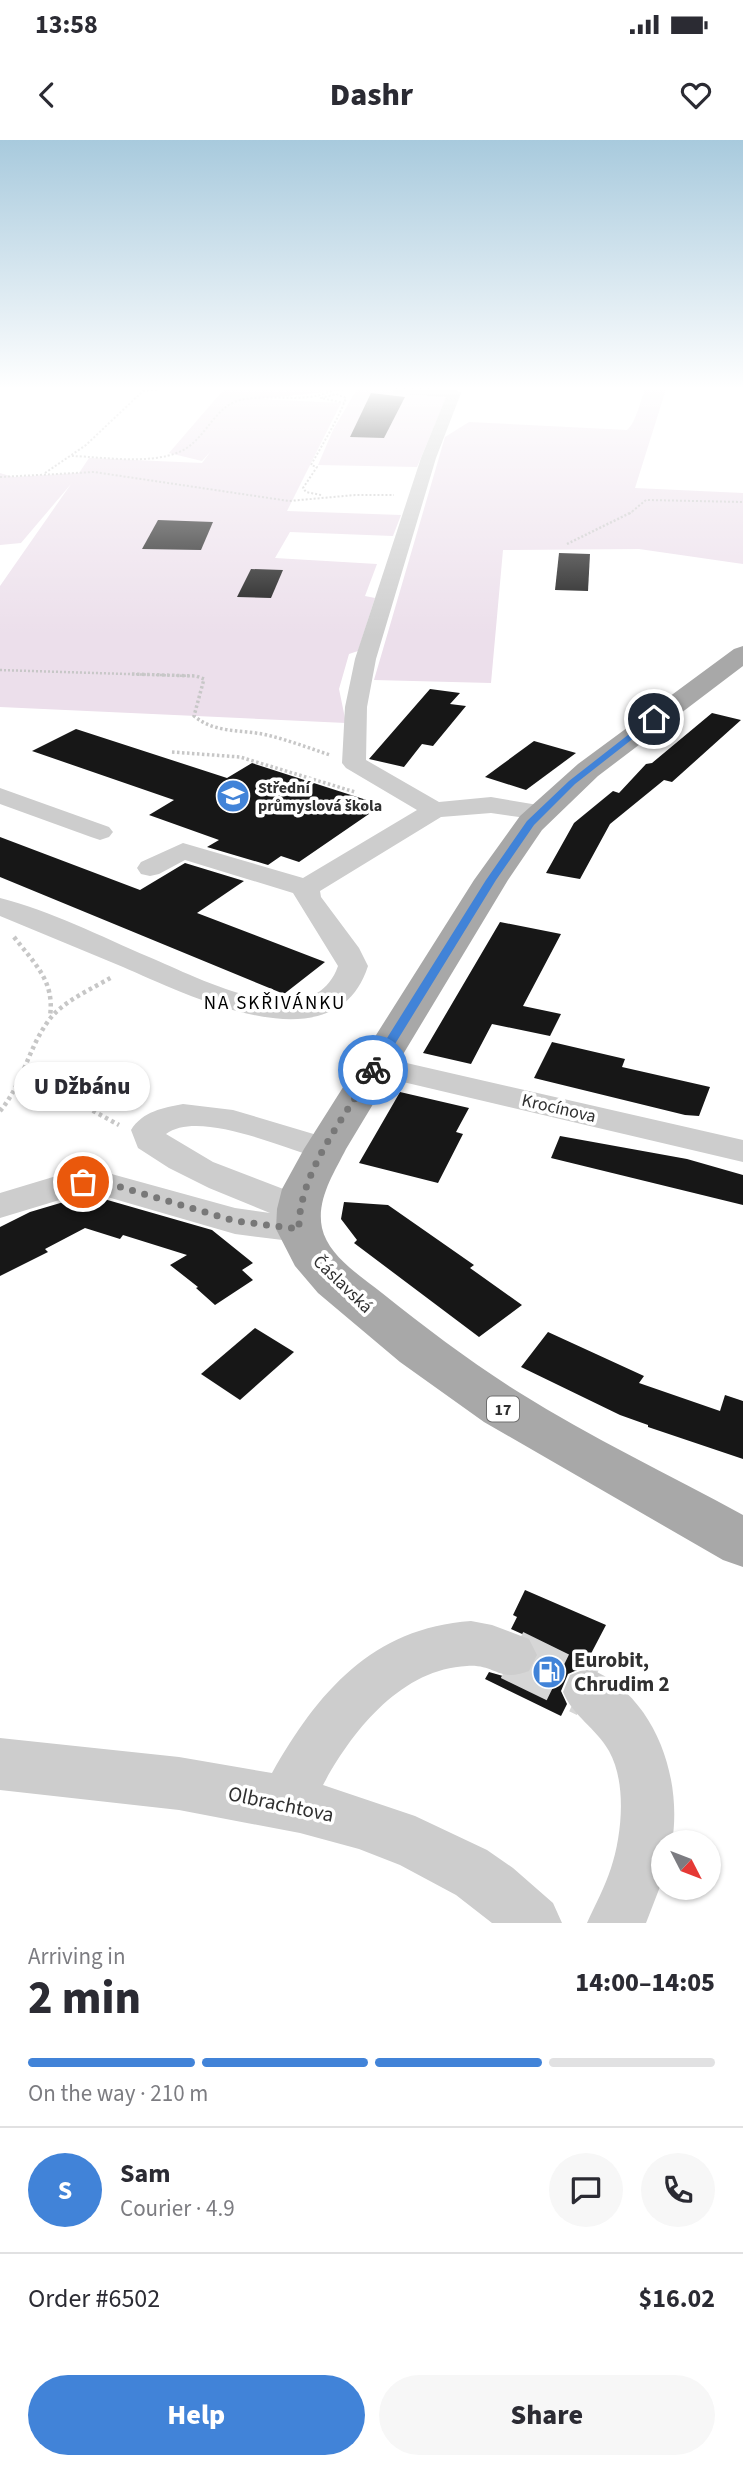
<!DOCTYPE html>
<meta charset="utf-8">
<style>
:root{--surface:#fff;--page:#f7f7f7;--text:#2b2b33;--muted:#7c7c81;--line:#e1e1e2;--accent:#4183d8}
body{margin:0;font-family:"Source Sans 3",sans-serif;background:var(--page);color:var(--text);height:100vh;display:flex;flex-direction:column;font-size:26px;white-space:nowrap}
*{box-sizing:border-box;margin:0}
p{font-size:23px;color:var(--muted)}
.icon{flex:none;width:38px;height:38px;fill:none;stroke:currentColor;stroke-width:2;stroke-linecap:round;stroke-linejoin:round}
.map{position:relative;height:1783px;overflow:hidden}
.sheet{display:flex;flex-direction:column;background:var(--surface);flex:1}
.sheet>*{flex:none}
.needle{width:46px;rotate:132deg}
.controls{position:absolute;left:651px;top:1690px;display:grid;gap:14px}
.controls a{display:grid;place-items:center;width:70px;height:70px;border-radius:50%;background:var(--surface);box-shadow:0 2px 5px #0004;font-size:35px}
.pin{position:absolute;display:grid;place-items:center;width:60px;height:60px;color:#fff;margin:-30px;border:4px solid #fff;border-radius:50%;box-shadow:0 2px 7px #0007}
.courier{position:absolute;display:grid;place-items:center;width:70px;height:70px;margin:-35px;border:5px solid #4183d8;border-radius:50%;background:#fff;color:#222;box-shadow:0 2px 9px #0007}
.bubble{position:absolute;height:49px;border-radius:24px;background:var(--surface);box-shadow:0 2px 5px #0004;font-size:23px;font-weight:800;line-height:49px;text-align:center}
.head em{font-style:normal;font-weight:800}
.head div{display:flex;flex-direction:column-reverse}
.head{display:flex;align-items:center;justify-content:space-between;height:119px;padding:0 28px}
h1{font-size:46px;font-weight:800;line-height:52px}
.bar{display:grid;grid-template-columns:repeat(4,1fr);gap:10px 7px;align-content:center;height:84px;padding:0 28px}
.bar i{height:9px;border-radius:5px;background:var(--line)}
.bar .current{background:var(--accent)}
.bar p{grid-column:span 4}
.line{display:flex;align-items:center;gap:18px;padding:0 28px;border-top:2px solid var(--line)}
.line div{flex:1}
.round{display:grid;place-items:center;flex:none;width:74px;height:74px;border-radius:37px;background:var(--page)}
.cta{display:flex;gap:14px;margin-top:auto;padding:14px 28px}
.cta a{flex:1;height:80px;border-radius:42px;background:var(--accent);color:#fff;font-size:28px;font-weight:800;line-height:80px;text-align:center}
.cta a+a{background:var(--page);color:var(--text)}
.status{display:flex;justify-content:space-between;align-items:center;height:49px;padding:0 35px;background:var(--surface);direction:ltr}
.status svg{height:19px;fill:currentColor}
header{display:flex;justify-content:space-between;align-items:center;height:91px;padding:0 28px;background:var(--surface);font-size:32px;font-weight:800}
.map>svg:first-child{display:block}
.green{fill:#ecdfeb}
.building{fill:#171717}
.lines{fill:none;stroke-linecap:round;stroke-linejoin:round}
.minor-tunnel{stroke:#d6d6d6;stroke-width:51;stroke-dasharray:51 25;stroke-linecap:butt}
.path-far3{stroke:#c7c7c7;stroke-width:2;stroke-dasharray:2 2;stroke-linecap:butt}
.path-far2{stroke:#c7c7c7;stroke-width:2.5;stroke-dasharray:2 2;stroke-linecap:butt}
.path-far1{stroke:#c7c7c7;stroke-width:3.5;stroke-dasharray:2.5 2.5;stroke-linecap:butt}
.path{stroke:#c7c7c7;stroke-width:4.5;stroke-dasharray:3.5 3.5;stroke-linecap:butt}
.minor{fill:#cdcdcd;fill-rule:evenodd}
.major{fill:#a8a8a8;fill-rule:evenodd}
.route{fill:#4183d8}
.done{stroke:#787878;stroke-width:7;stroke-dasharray:0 12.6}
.labels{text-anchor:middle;stroke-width:7;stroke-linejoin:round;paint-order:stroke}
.far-poi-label{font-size:16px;font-weight:bold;fill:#303030;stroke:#fff;text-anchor:start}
.shield{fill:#fff;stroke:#6e6e6e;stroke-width:2}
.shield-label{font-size:16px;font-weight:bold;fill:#303030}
.street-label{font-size:18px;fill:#303030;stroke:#fff}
.neighbourhood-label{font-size:19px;letter-spacing:2px;fill:#000;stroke:#fff}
.near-poi-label{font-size:21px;font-weight:bold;fill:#303030;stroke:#fff;text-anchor:start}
.near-street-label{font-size:21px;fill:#303030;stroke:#fff}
</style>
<div class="status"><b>13:58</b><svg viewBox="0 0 49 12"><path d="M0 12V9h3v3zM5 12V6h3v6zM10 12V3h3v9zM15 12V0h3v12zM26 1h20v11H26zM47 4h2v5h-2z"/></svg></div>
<header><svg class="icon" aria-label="back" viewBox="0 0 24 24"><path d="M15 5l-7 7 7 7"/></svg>Dashr<svg class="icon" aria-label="heart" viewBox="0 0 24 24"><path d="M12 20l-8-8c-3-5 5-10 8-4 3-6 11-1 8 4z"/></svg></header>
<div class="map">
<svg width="743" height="1783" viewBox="0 0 743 1783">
<rect width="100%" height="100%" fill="#fff"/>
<g class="green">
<path d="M 235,246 L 451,246 L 437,254 L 446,258 L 417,327 L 318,325 L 333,290 L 357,249 L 258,259 L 341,263 L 287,371 L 401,375 L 393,396 L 290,392 L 275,418 L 377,424 L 365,456 L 375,458 L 358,511 L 349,514 L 339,549 L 346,583 L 0,567 L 0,446 L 71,344 L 21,403 L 0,405 L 0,333 L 13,337 L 79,333 L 89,318 L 202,323 L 211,311 L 202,321 L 169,313 L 225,248 Z"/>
<path d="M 647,246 L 667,246 L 635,348 L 743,353 L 743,424 L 639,409 L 503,410 L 491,543 L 374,540 L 445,297 L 469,282 L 627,290 C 637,282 640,259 647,246 Z"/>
</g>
<g class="building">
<path d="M 371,253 L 405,257 L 384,298 L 350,297 Z"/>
<path d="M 158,380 L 213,382 L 201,410 L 142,409 Z"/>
<path d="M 559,413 L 590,414 L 588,451 L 555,450 Z"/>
<path d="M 251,429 L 283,430 L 271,458 L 237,457 Z"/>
<path d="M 430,549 L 460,553 L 450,564 L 466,566 L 433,606 L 422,604 L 404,627 L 369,619 Z"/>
<path d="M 712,573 L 741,580 L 672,642 L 664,640 L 610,684 L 580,739 L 546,733 L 574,683 L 613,651 L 619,653 L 646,624 L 652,623 Z"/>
<path d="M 76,589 L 227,638 L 252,623 L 382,665 L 299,722 L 281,716 L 268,725 L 207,707 L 219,700 L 149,675 L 174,660 L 32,611 Z"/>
<path d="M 534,601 L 576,613 L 526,650 L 485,637 Z"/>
<path d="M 0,697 L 140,750 L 185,723 L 244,741 L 197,773 L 325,822 L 284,854 L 0,737 Z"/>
<path d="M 500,782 L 561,794 L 523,866 L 561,874 L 550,896 L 492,884 L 471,924 L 423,913 Z"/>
<path d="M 552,902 L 625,919 L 622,927 L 710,947 L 699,976 L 685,975 L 534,938 Z"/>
<path d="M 400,952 L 469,968 L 456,992 L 463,994 L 438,1043 L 359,1023 Z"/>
<path d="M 560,996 L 687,1019 L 743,1035 L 743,1065 L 551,1018 Z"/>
<path d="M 97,1057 L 212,1090 L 253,1123 L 242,1130 L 253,1140 L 215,1165 L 196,1148 L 198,1147 L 170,1125 L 187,1115 L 123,1095 L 120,1099 L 85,1088 L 45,1109 L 48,1112 L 0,1136 L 0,1087 L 30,1072 L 67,1061 Z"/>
<path d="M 344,1062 L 388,1065 L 474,1125 L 470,1128 L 522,1165 L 479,1197 L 354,1103 L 357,1100 L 341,1079 Z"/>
<path d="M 255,1188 L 294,1212 L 240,1260 L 201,1234 Z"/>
<path d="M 548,1192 L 644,1236 L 639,1243 L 720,1271 L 725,1255 L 743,1261 L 743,1319 L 648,1287 L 648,1285 L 620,1275 L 521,1227 Z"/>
<path d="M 525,1450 L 606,1485 L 584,1527 L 568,1534 L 561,1551 L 567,1564 L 561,1576 L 485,1539 L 489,1532 L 510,1538 L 530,1534 L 539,1516 L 531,1498 L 511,1489 L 517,1477 L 513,1475 Z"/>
</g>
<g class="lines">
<path class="minor-tunnel" d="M 512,1515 L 588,1552"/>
<g class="path-far3">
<path d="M 72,316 C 106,317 167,328 193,303 C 209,289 218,266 240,260 C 274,252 309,267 340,246"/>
<path d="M 45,333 L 86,305 L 143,251 L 157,250"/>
<path d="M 0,337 L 94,332 L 289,361 L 355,355 L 394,355"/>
<path d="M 321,355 L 306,352 L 303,348 L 317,327 L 311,325 C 323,303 337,282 346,258 L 336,254 L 321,258 L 344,263"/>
<path d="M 629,374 L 646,360 L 743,362"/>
</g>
<g class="path-far2">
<path d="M 567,404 L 632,372"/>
<path d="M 0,530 L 190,536"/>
</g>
<g class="path-far1">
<path d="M 132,534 L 196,536 L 204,539 L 194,576 C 216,594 241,589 267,595 C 288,600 309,608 330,615"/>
<path d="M 172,612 L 240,617 L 355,652"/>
</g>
<g class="path">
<path d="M 14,797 C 34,823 55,841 50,876"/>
<path d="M 25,934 L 119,985"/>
<path d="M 0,971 C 23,944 28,908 49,880 C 63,861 92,849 112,837"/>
</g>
<g class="minor">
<path d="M 398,247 L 454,249 L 461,253 L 436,318 L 376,519 L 367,567 L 366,620 L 439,662 L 491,657 L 550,667 L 554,672 L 550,677 L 541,680 L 491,673 L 441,677 L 320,751 L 321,757 L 359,808 L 368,826 C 335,930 186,854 123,827 C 82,810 41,793 0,776 L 0,758 C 49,770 102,797 149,817 C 195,836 312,900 338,826 L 293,753 L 185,720 L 159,734 L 150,736 L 141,734 L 137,728 L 141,722 L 183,703 L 303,738 L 417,670 L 346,628 L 342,623 L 345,567 L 355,519 L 421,318 L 446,257 L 393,254 L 393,248 Z"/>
<path d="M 0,648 L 109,687 L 113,692 L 109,697 L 100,700 L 91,697 L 0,664 Z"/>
<path d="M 376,916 L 743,1000 L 743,1022 L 365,933 L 360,926 L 365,919 Z"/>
<path d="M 183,964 L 233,970 L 337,1001 L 342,1009 L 337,1017 L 325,1020 C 287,1010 200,969 166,994 L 213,1022 L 312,1060 L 317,1069 L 308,1079 L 318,1089 L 312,1098 L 299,1102 L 235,1094 L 97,1054 L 66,1058 L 0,1078 L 0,1053 L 63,1034 L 97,1030 L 235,1068 L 270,1073 L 209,1048 L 169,1028 L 138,1008 L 131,990 C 143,971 163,968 183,964 Z"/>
<path d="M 471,1481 L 492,1485 L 529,1499 L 537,1515 L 529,1531 C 498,1543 496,1524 467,1526 C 401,1529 352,1591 323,1645 L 415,1676 L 487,1710 L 513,1728 L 553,1763 L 562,1783 L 492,1783 L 456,1755 L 400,1725 L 359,1709 L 300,1693 L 179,1670 L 0,1650 L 0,1598 L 179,1617 L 272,1633 C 318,1552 372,1488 471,1481 Z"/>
<path d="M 588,1528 C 654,1554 683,1636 672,1703 L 663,1703 L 663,1739 L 646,1783 L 587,1783 C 595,1765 605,1747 611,1728 C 622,1695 627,1643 609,1611 C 596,1588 573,1576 563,1552 L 570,1535 Z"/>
</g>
<path class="major" d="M 743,506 L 743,526 L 598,636 L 542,690 L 508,740 L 346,1009 C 334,1033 316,1060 322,1088 C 328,1116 362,1137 382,1153 C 427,1189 472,1223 520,1253 C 590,1297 670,1335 743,1375 L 743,1427 L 723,1420 L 484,1282 L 400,1222 L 318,1153 L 295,1126 L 276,1089 L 277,1069 L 282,1049 L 304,1009 L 474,740 L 520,676 L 578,624 L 734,509 Z"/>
</g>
<linearGradient id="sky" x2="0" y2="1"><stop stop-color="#a8cadd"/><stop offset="0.5" stop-color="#fff"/><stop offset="1" stop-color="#fff" stop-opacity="0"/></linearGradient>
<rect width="743" height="496" fill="url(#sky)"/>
<path class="route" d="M 651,577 L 658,579 L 575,644 L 534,685 L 496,740 L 379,930 L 369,933 L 367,930 L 486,740 L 527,681 L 569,641 Z"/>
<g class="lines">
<path class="done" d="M 83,1042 L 117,1046 L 235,1081 L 299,1089 C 298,1034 345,976 373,930"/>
</g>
<defs>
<symbol id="school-disc" viewBox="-11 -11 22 22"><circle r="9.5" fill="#4183d8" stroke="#fff"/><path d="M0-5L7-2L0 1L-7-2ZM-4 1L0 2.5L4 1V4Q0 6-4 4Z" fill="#fff"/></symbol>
<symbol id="fuel-disc" viewBox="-11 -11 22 22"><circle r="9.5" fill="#4183d8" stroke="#fff"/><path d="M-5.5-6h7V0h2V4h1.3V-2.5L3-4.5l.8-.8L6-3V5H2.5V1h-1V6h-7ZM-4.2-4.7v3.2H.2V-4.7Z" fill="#fff"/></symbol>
</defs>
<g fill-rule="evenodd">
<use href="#school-disc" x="214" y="637" width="38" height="38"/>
<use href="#fuel-disc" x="530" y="1513" width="38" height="38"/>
</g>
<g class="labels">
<g class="far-poi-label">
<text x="258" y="653">Střední<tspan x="258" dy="18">průmyslová škola</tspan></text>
</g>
<rect class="shield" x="487" y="1256.5" width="32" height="25" rx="5"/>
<g class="shield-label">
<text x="503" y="1275">17</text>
</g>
<g class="street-label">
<text transform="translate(559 968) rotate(13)" y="6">Krocínova</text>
<text transform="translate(343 1144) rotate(44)" y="6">Čáslavská</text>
</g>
<g class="neighbourhood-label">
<text x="275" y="869">NA SKŘIVÁNKU</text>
</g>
<g class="near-poi-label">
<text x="574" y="1527">Eurobit,<tspan x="574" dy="24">Chrudim 2</tspan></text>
</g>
<g class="near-street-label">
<text transform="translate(281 1664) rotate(12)" y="7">Olbrachtova</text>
</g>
</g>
</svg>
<div class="controls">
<a><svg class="needle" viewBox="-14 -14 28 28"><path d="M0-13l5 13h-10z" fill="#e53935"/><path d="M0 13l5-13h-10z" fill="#7c7c81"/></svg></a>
</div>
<div class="pin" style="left:83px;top:1042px;background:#ea580c"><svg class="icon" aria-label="bag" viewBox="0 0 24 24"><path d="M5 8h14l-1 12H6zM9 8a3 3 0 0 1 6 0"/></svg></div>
<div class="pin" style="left:654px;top:579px;background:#1f2937"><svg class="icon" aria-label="home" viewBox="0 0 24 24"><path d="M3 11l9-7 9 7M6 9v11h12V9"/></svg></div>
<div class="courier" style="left:373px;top:930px"><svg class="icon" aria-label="bike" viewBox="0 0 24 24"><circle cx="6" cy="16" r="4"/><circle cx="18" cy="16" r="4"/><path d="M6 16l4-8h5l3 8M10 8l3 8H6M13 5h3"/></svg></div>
<div class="bubble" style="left:14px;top:922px;width:136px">U Džbánu</div>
</div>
<section class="sheet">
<div class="head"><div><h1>2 min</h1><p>Arriving in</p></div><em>14:00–14:05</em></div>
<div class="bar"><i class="current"></i><i class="current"></i><i class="current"></i><i></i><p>On the way · 210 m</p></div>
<div class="line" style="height:126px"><b class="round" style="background:var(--accent);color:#fff">S</b><div><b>Sam</b><p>Courier · 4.9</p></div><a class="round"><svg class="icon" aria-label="chat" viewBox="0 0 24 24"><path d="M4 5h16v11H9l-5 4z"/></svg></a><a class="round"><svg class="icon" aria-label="phone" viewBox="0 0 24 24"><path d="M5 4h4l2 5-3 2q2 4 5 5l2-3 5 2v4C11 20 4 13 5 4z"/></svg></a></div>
<div class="line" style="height:91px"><div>Order #6502</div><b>$16.02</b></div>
<div class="cta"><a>Help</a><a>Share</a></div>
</section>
